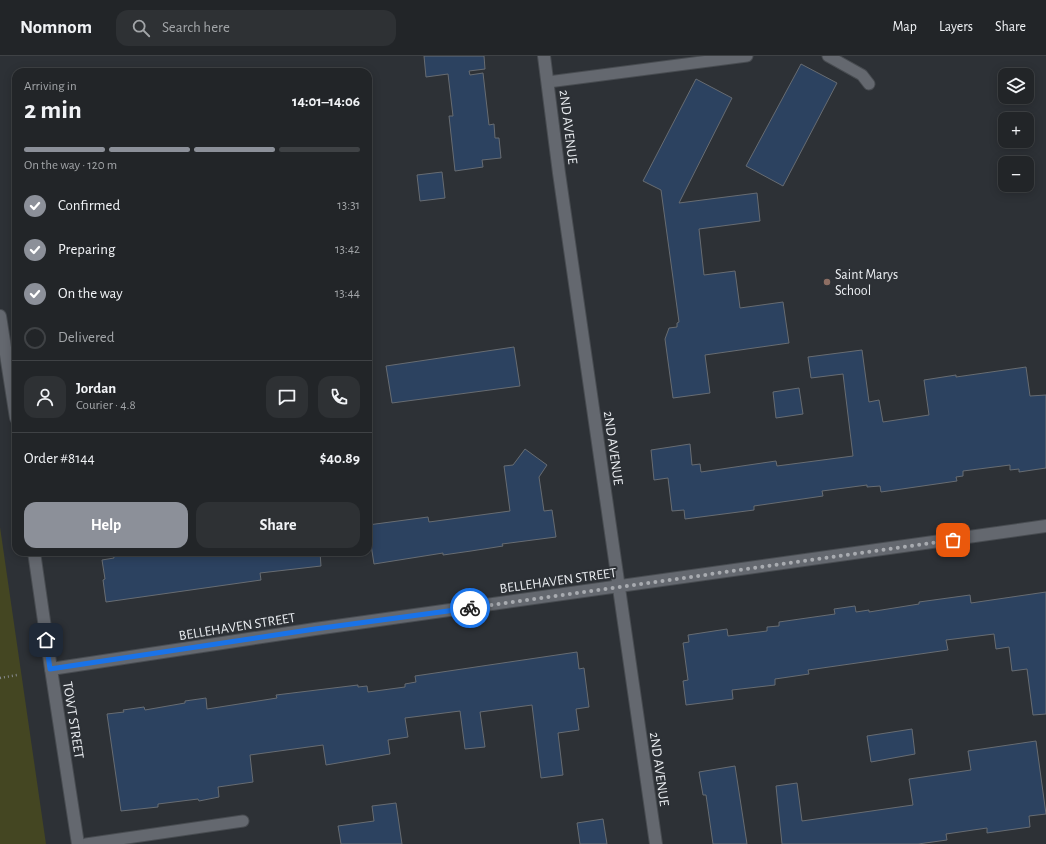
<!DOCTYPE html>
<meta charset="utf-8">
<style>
:root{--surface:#222528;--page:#2e3134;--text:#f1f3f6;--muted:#a2a5a8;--line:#3f4245;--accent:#8c9099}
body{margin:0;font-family:"Alegreya Sans",sans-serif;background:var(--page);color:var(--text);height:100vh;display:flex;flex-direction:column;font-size:15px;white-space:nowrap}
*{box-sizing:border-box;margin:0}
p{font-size:13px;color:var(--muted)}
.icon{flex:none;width:22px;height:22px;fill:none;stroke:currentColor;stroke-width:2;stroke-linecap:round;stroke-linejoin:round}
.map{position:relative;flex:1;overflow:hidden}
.drawer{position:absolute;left:12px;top:12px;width:360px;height:488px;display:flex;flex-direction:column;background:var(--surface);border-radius:12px;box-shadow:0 2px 10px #0003,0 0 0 1px var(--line)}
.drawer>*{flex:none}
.tools{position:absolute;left:998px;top:12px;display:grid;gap:8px}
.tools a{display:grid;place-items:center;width:36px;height:36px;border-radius:8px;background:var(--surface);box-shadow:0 2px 10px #0003,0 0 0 1px var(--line);font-size:20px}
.pin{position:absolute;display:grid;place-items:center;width:34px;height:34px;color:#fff;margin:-17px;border-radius:8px;box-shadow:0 2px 6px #0006}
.courier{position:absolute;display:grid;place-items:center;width:40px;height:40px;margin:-20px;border:3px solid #1a73e8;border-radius:50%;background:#fff;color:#222;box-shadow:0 1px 5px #0007}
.headline em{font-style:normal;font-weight:700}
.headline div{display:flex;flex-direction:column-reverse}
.headline{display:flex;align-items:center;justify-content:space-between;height:68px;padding:0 12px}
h1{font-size:26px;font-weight:700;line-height:30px}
.bar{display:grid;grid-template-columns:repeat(4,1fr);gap:6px 4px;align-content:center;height:48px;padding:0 12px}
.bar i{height:5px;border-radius:3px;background:var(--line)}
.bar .selected{background:var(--accent)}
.bar p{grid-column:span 4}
.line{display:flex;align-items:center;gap:10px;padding:0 12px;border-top:1px solid var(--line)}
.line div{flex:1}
.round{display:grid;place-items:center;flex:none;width:42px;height:42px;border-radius:12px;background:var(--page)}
ol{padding:0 12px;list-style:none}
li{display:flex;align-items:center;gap:12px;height:44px}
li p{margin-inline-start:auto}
li .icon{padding:4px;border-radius:50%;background:var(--accent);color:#fff;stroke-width:4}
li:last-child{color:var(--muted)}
li i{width:22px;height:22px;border:2px solid var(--line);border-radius:50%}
.action{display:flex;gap:8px;margin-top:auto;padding:8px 12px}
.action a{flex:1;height:46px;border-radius:12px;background:var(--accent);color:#fff;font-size:16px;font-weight:700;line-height:46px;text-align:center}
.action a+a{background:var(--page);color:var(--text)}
header{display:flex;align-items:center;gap:24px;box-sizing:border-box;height:56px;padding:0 20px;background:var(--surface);border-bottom:1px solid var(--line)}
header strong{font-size:19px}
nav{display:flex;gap:22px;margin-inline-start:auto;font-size:14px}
.search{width:280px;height:36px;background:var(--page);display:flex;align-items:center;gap:10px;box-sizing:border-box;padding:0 14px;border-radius:12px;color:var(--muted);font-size:15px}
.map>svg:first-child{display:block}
.green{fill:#444622}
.building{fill:#2c4260;stroke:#676c72}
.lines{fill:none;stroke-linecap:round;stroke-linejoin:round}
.lane-casing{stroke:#484c51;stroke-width:13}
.street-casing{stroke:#484c51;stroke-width:14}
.secondary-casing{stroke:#484c51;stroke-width:14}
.path{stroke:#878a8f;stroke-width:2.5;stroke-dasharray:1 3;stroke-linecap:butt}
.lane{stroke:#64686f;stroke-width:11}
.street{stroke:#64686f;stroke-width:12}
.secondary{stroke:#64686f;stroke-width:12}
.done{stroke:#a8abb0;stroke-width:4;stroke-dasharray:0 7.2}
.route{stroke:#1a73e8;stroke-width:5}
.education-dot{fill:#8d6e63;stroke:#2d3136;stroke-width:1.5}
.labels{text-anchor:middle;stroke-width:4;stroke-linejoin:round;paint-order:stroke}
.street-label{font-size:14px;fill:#eaedf1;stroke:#2d3136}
.poi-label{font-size:14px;fill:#eaedf1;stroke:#2d3136;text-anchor:start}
</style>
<header>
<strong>Nomnom</strong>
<div class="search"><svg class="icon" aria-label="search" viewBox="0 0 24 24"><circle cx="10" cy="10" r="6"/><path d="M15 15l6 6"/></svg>Search here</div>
<nav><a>Map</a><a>Layers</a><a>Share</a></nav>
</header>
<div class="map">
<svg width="1046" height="788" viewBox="0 0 1046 788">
<rect width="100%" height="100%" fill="#2d3136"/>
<path class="green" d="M 0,471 L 46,788 L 0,788 Z"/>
<g class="building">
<path d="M 424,0 L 484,0 L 485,13 L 469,15 L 470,19 L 483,17 L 489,69 L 494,68 L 495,82 L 499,82 L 501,102 L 482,104 L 483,111 L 455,115 L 449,60 L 453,60 L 448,18 L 426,21 Z"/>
<path d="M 801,8 L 837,27 L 783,130 L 746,110 Z"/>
<path d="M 696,23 L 732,42 L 679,147 L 757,137 L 760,165 L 699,173 L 704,219 L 735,215 L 740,252 L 783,246 L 789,287 L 705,299 L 710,337 L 673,342 L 665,283 L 669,272 L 677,271 L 677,267 L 679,266 L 661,134 L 643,125 Z"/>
<path d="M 442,116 L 445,142 L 420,145 L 417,119 Z"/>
<path d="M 514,291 L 520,330 L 392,347 L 386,310 Z"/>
<path d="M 862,294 L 869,346 L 879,344 L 883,366 L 929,359 L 924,324 L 956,319 L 956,321 L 1026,311 L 1030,340 L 1046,339 L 1046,412 L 1019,416 L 1019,413 L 1010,414 L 1010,409 L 963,415 L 963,420 L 956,421 L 957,425 L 881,436 L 880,430 L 867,431 L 867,429 L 822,435 L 823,440 L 754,450 L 754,454 L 685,463 L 684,454 L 672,455 L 668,422 L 654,424 L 651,394 L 690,388 L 692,409 L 700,408 L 701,416 L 776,405 L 777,410 L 853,400 L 843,318 L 811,322 L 808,301 Z"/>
<path d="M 799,332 L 803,358 L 776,362 L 773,336 Z"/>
<path d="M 525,393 L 547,409 L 539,421 L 544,455 L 552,454 L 556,481 L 502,488 L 503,490 L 471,495 L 443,499 L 443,497 L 374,508 L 368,469 L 428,461 L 429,466 L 510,455 L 504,410 L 513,409 Z"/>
<path d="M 113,496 L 320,496 L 321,510 L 260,517 L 261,524 L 106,546 L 103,524 L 105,523 L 102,504 L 114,502 Z"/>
<path d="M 1046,536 L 1046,658 L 1033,659 L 1027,613 L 1012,615 L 1009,591 L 996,593 L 994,578 L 946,584 L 948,594 L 808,614 L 809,618 L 775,623 L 775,629 L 732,634 L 733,643 L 686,649 L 683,625 L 688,624 L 683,587 L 689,586 L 688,579 L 727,573 L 728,580 L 767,575 L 767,571 L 779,570 L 779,566 L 835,558 L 834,553 L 855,550 L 856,556 L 869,554 L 869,556 L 919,548 L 919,546 L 970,539 L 971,547 Z"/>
<path d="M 577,596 L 579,613 L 584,612 L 589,651 L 576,653 L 579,674 L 558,677 L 563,719 L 541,722 L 532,649 L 480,656 L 485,691 L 465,693 L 460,655 L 405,662 L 408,681 L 388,684 L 390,698 L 326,709 L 323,689 L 250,699 L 253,726 L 218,731 L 219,741 L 199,745 L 198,743 L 158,748 L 158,751 L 121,755 L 107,658 L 124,656 L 123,654 L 144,651 L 145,654 L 185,647 L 185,645 L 206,642 L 207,653 L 277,642 L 276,639 L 358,629 L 358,631 L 367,630 L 368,636 L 405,631 L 405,628 L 416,626 L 415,620 Z"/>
<path d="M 912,673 L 915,698 L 871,706 L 867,680 Z"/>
<path d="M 1036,685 L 1046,758 L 1029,760 L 1030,771 L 987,777 L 987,772 L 946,778 L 947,784 L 918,788 L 782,788 L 776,730 L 797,727 L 802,765 L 913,749 L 909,723 L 971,714 L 968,695 Z"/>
<path d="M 735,710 L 747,788 L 713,788 L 706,739 L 703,739 L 699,716 Z"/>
<path d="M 396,747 L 402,788 L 341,788 L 338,770 L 374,765 L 372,750 Z"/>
<path d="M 603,763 L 607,788 L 580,788 L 577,767 Z"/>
</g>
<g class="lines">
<defs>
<g id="lane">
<path d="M 828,0 L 862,19 L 869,28"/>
<path d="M 548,26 L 747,0"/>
<path d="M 86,788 L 243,765"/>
</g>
<g id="street">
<path d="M 544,0 L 559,117 L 656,788"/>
<path d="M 51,613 L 315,573 L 1046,470"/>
</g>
<g id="secondary">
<path d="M 0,260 L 16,362"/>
<path d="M 34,496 L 51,613 L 78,788"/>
</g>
</defs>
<use href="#lane" class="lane-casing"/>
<use href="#street" class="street-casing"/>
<use href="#secondary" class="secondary-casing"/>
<path class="path" d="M 0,622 L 17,619"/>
<use href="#lane" class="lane"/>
<use href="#street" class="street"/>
<use href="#secondary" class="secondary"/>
</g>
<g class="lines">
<path class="done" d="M 470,552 L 953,484"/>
<path class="route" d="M 46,584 L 50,613 L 315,573 L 470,552"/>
</g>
<circle class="education-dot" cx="827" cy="226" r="4"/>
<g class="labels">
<g class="street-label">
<text transform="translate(569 71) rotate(83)" y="5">2ND AVENUE</text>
<text transform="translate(614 392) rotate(82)" y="5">2ND AVENUE</text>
<text transform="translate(558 524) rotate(-8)" y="5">BELLEHAVEN STREET</text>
<text transform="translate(237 570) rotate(-9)" y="5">BELLEHAVEN STREET</text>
<text transform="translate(74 664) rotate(81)" y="5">TOWT STREET</text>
<text transform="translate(660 713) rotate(82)" y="5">2ND AVENUE</text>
</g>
<g class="poi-label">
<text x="835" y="223">Saint Marys<tspan x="835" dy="16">School</tspan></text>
</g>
</g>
</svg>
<div class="tools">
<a><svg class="icon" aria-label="layers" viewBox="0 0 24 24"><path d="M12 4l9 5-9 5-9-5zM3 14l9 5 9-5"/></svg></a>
<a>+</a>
<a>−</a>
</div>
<div class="pin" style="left:953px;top:484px;background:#ea580c"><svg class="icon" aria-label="bag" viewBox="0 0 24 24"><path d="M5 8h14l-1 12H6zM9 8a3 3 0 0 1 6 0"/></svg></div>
<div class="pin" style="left:46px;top:584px;background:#1f2937"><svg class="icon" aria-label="home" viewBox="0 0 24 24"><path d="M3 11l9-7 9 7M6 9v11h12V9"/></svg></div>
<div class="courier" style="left:470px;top:552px"><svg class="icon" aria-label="bike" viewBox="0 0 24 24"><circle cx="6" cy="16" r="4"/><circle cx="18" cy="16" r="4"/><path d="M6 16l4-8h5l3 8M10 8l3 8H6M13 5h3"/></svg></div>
<section class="drawer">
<div class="headline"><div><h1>2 min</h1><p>Arriving in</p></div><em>14:01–14:06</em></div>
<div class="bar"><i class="selected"></i><i class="selected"></i><i class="selected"></i><i></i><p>On the way · 120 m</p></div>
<ol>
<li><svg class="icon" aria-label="check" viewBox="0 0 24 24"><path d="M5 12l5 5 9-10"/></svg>Confirmed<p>13:31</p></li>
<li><svg class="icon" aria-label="check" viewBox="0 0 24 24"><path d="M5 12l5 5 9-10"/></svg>Preparing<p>13:42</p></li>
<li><svg class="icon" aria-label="check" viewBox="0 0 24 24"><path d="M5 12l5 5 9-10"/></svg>On the way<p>13:44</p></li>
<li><i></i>Delivered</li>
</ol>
<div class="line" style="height:72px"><a class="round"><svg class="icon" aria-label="person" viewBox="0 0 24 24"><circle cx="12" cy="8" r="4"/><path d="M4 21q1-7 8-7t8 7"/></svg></a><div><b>Jordan</b><p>Courier · 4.8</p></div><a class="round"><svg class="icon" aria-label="chat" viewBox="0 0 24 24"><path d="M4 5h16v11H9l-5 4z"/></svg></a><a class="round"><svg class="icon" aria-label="phone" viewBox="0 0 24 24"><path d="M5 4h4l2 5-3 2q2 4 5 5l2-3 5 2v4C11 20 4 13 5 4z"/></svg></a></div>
<div class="line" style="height:52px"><div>Order #8144</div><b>$40.89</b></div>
<div class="action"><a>Help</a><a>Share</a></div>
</section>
</div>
